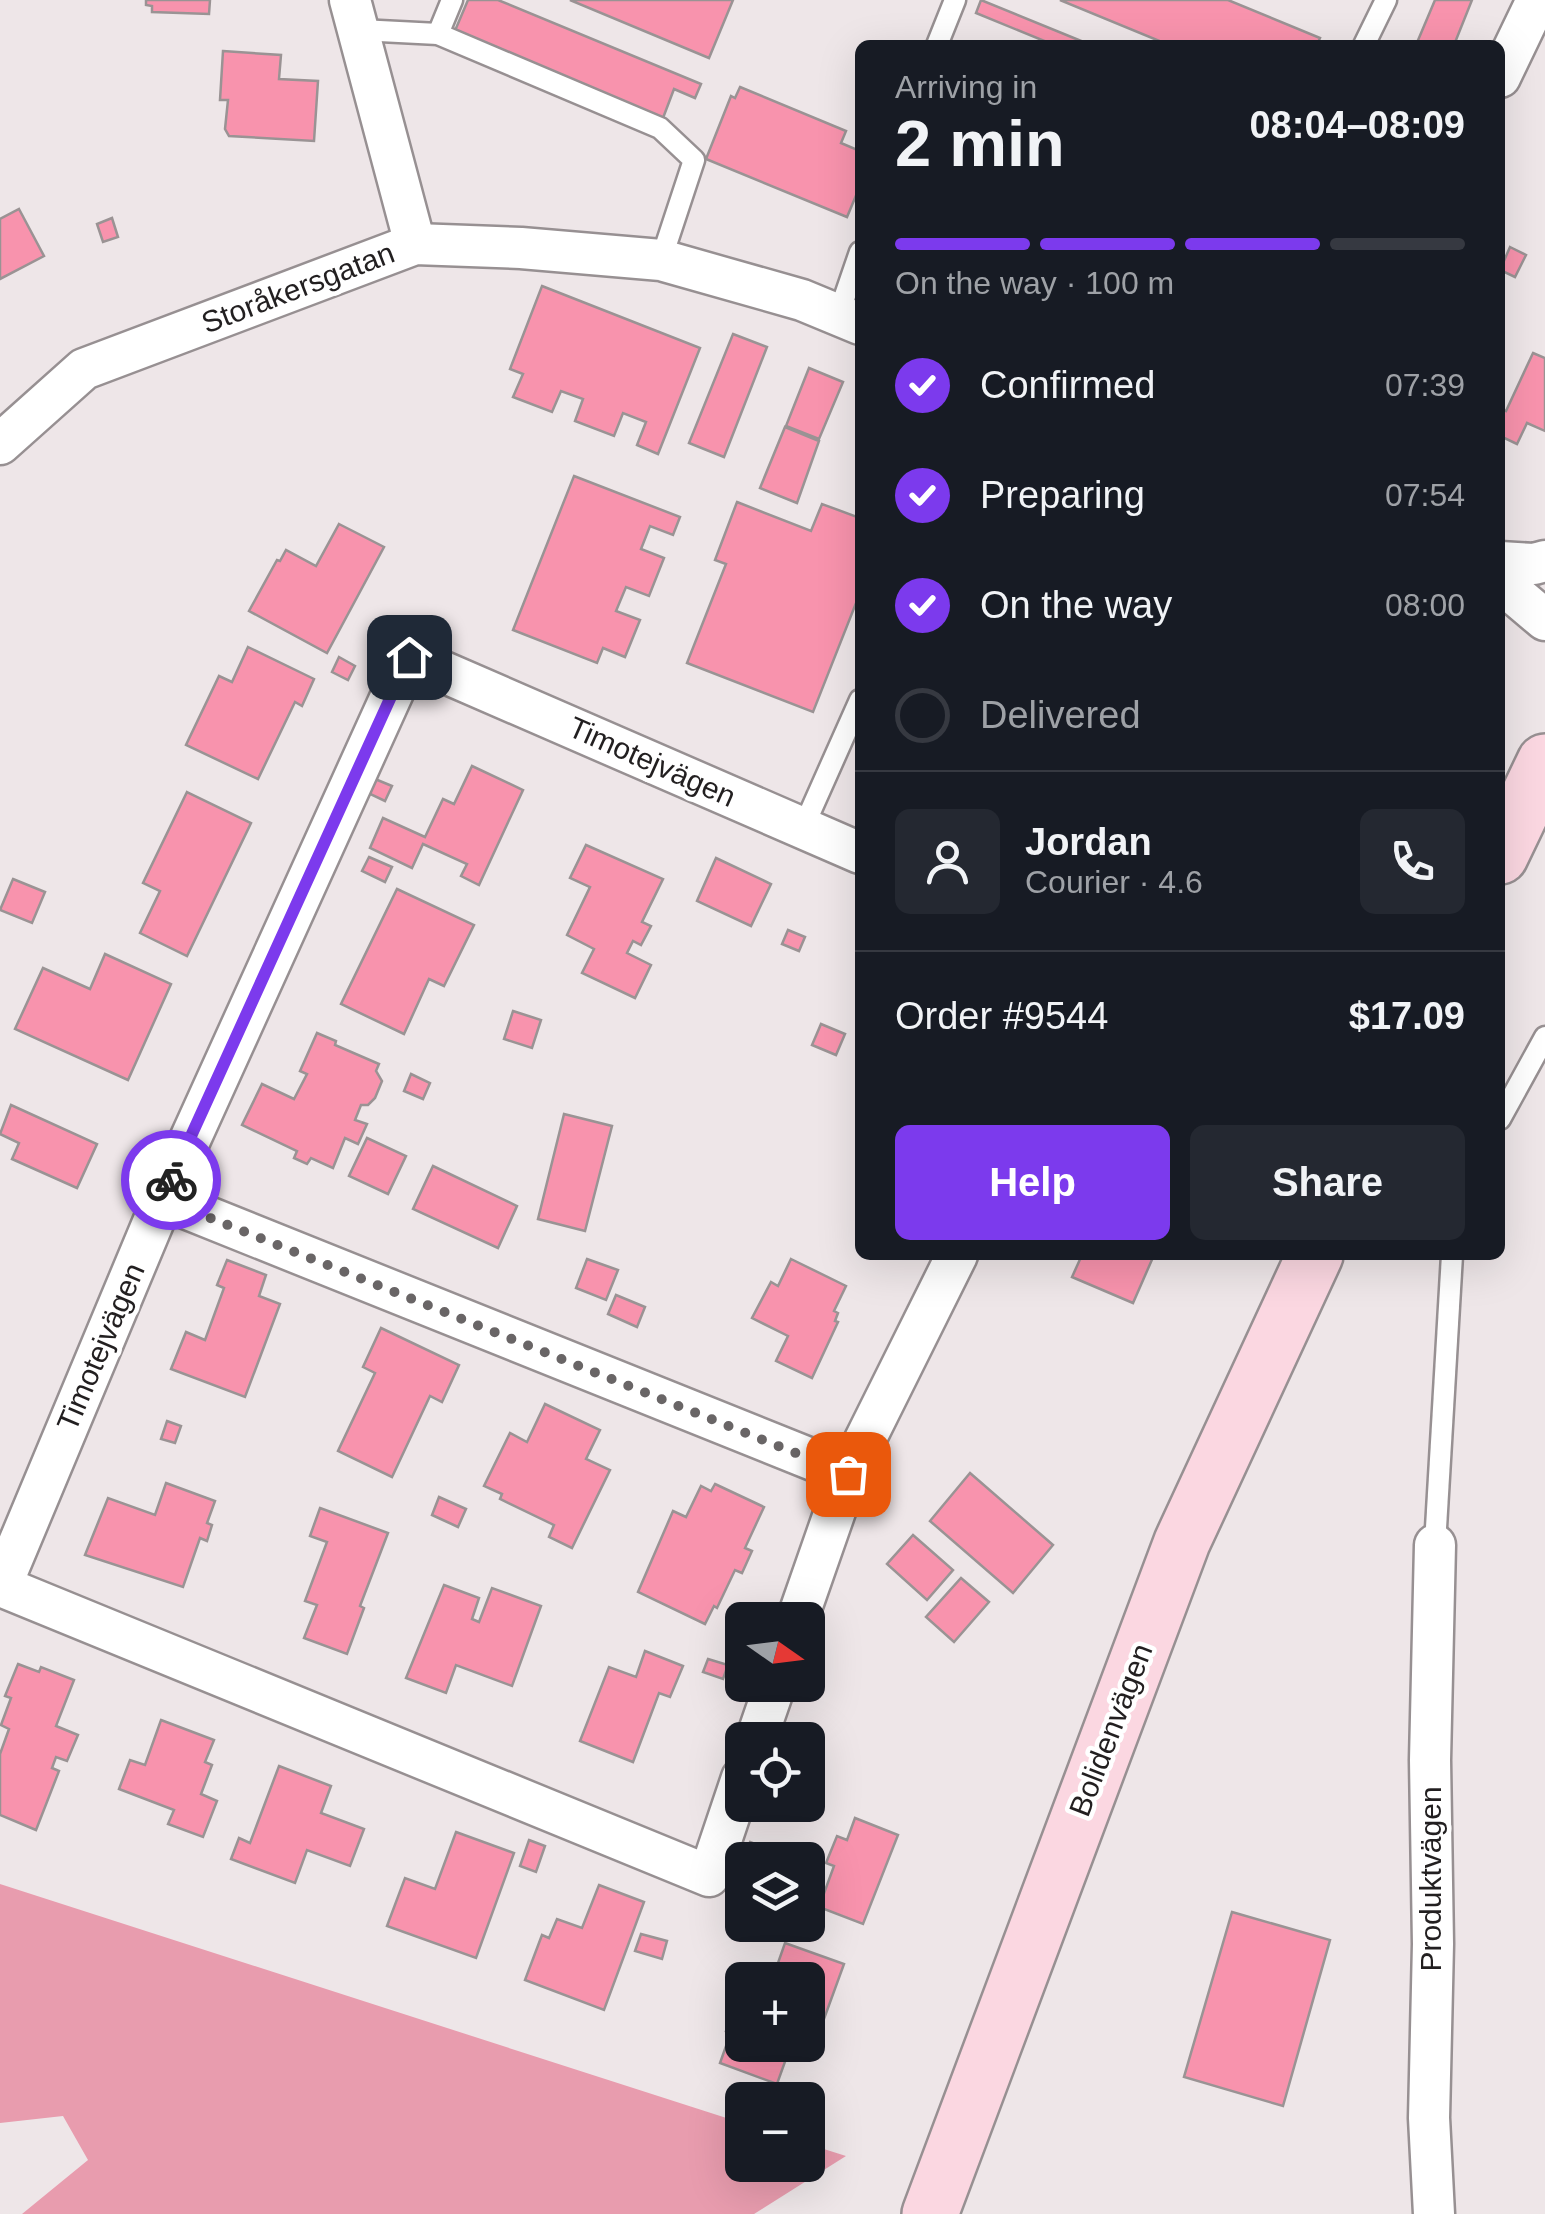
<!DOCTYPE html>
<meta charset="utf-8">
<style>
:root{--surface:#171b24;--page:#242831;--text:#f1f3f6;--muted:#9ea1a6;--line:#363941;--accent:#7c3aed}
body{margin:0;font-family:Helvetica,sans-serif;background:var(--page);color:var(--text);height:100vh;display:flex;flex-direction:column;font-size:38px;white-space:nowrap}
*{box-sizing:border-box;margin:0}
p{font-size:32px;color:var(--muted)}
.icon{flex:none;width:55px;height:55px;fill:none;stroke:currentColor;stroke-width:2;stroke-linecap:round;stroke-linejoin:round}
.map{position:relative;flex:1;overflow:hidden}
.side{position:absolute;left:855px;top:40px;width:650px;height:1220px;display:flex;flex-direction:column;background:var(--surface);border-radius:15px;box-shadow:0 10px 40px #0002}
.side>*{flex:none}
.needle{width:65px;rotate:104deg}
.tools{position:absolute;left:725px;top:1602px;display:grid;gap:20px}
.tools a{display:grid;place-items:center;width:100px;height:100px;border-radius:15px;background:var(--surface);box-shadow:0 10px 40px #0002;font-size:50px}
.pin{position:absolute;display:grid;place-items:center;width:85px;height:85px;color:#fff;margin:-42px;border-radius:20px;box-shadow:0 5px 15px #0006}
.courier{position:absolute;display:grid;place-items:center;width:100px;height:100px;margin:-50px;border:8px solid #7c3aed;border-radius:50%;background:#fff;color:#222;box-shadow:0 2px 12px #0007}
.overview em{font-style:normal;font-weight:600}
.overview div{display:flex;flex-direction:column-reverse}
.overview{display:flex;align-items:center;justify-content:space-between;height:170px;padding:0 40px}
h1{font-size:65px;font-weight:600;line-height:75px}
.bar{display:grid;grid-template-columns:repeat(4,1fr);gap:15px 10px;align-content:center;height:120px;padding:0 40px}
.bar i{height:12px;border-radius:8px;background:var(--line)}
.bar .on{background:var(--accent)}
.bar p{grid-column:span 4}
.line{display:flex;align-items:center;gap:25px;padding:0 40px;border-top:2px solid var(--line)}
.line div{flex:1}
.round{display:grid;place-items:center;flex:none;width:105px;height:105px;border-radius:15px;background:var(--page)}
ol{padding:0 40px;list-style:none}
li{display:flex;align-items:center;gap:30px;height:110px}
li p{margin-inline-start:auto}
li .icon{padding:10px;border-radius:50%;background:var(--accent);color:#fff;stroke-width:4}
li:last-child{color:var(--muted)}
li i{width:55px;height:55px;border:5px solid var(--line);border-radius:50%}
.action{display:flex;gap:20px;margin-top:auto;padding:20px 40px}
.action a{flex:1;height:115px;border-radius:15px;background:var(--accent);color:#fff;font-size:40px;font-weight:600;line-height:115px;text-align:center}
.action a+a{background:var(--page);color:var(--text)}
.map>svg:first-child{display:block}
.green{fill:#e89cae}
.building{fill:#f893ad;stroke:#9a9394;stroke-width:2.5}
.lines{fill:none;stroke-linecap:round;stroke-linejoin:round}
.service-casing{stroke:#979092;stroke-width:25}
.minor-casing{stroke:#979092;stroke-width:45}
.secondary-casing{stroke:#979092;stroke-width:60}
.service{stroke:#fff;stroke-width:20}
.minor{stroke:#fff;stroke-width:40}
.secondary{stroke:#fbd7e1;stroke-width:55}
.done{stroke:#696566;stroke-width:10;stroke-dasharray:0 18}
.route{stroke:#7c3aed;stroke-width:12}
.labels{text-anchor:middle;stroke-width:9;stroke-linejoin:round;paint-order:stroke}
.street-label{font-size:30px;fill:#221f20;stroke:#fff}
</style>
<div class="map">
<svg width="1545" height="2214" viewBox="0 0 1545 2214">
<rect width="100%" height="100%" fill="#eee6e8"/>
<path class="green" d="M 0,1884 L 742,2123 L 742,2165 L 808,2165 L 808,2144 L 846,2156 L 754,2214 L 22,2214 L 88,2160 L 63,2116 L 0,2123 Z"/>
<g class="building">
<path d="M 146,0 L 210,0 L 209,14 L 152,12 L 152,6 L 146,5 Z"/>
<path d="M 468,0 L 498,0 L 701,84 L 695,98 L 674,89 L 663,118 L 454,33 Z"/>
<path d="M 570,0 L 733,0 L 709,58 Z"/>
<path d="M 981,0 L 1091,45 L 1054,45 L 976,13 Z"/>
<path d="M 1060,0 L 1228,0 L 1320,38 L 1317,45 L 1169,45 Z"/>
<path d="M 1435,0 L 1472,0 L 1454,45 L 1416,45 Z"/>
<path d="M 223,51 L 281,55 L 279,79 L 318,81 L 314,141 L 229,136 L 225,129 L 228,100 L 220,100 Z"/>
<path d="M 740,87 L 846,131 L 841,143 L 860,151 L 860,186 L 847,217 L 706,159 L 731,96 L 735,98 Z"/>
<path d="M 19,209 L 44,256 L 0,279 L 0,219 Z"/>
<path d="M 112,218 L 118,237 L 103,242 L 97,224 Z"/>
<path d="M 1510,247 L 1526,255 L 1515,277 L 1500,270 Z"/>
<path d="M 542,286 L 700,348 L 658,454 L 637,445 L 646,422 L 623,413 L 614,436 L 575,421 L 583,399 L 561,391 L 552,412 L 513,397 L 523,374 L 510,369 Z"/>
<path d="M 733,334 L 767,347 L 724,457 L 689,443 Z"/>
<path d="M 1533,353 L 1545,358 L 1545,431 L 1527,423 L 1517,444 L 1500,436 L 1500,408 L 1506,411 Z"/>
<path d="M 809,368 L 843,382 L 819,439 L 786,426 Z"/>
<path d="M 785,427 L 819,441 L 797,503 L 760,488 Z"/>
<path d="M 574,476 L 680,517 L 673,535 L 650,526 L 641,549 L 664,558 L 649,596 L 626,587 L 616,611 L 640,620 L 625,657 L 603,648 L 597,663 L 513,630 Z"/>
<path d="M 737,502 L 811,531 L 822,504 L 860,518 L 860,593 L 813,712 L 687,663 L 726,564 L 715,560 Z"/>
<path d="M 339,524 L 384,547 L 327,653 L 249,611 L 277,560 L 280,561 L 286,550 L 316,566 Z"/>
<path d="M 248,647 L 314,679 L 302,706 L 295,702 L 258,779 L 186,745 L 219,676 L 232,682 Z"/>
<path d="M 339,657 L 355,666 L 348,680 L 332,672 Z"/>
<path d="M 472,766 L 523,790 L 479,885 L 461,876 L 467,864 L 423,844 L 412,868 L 370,848 L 383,818 L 425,837 L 443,799 L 454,804 Z"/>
<path d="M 375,779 L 392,786 L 385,801 L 368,793 Z"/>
<path d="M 187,792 L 251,823 L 187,956 L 140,933 L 160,891 L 143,883 Z"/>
<path d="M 586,845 L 663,879 L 642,922 L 651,926 L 641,945 L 633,941 L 627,953 L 651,965 L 635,998 L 582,973 L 594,949 L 567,935 L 590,887 L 570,878 Z"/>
<path d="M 369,857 L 392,867 L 385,882 L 362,871 Z"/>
<path d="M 716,858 L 771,884 L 751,926 L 697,901 Z"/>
<path d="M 13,879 L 45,892 L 32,923 L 0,910 Z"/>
<path d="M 397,889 L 474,925 L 444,986 L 429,979 L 404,1034 L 341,1004 Z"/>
<path d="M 788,930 L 805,937 L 799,951 L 782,944 Z"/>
<path d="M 105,954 L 171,984 L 128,1080 L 15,1029 L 43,968 L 90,989 Z"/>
<path d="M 513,1011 L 541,1020 L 532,1048 L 504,1039 Z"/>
<path d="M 821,1024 L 845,1034 L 836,1055 L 812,1045 Z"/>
<path d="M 317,1033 L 336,1041 L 335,1045 L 379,1064 L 376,1071 L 382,1081 L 375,1098 L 368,1105 L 361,1105 L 355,1120 L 367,1124 L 358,1144 L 345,1138 L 333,1168 L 311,1158 L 307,1164 L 294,1158 L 297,1151 L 242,1125 L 262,1084 L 294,1099 L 307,1074 L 300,1071 Z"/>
<path d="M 411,1074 L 430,1083 L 423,1099 L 404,1091 Z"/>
<path d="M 11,1105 L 97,1144 L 77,1188 L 12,1159 L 19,1143 L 0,1134 Z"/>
<path d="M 564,1114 L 612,1126 L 585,1231 L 538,1219 Z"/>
<path d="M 367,1138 L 406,1156 L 388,1194 L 349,1176 Z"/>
<path d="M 433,1166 L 517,1206 L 498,1248 L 413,1209 Z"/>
<path d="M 1082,1255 L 1154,1255 L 1133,1303 L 1072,1277 Z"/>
<path d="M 587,1259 L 618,1270 L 606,1300 L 576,1288 Z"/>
<path d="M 791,1259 L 846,1286 L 834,1311 L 838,1313 L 835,1321 L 838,1322 L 812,1378 L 776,1361 L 788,1336 L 752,1318 L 771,1282 L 778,1286 Z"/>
<path d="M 227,1260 L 266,1275 L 259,1296 L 280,1304 L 245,1397 L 171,1369 L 186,1332 L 205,1340 L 224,1288 L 217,1285 Z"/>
<path d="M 616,1295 L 645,1307 L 637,1327 L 608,1314 Z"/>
<path d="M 381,1328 L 459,1365 L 442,1402 L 430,1396 L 392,1477 L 338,1451 L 375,1373 L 363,1367 Z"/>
<path d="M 545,1404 L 600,1430 L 586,1459 L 610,1470 L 572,1548 L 549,1537 L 554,1525 L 500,1499 L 502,1494 L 484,1486 L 510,1433 L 527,1442 Z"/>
<path d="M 167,1421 L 181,1426 L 175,1443 L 161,1439 Z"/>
<path d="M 970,1473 L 1053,1545 L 1013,1593 L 930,1521 Z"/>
<path d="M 166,1483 L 215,1501 L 207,1523 L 212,1525 L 207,1541 L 200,1538 L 183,1587 L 85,1555 L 108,1498 L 155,1515 Z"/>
<path d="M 715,1484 L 764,1507 L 745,1548 L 752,1551 L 742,1573 L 735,1570 L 717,1608 L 714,1606 L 705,1624 L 638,1592 L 673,1511 L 686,1517 L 701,1486 L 711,1491 Z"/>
<path d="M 439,1497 L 466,1509 L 458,1527 L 432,1515 Z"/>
<path d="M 320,1508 L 388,1533 L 360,1606 L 364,1608 L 347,1654 L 304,1638 L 317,1605 L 305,1601 L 327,1542 L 310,1536 Z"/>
<path d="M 913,1535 L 953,1570 L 927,1600 L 887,1564 Z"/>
<path d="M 961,1578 L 989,1602 L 954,1642 L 926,1617 Z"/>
<path d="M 444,1585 L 479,1598 L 472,1619 L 479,1622 L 492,1588 L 541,1606 L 512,1686 L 456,1665 L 446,1693 L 406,1678 Z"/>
<path d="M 645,1651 L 683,1666 L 670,1697 L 659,1693 L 633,1762 L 580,1741 L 609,1667 L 636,1677 Z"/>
<path d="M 708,1659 L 728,1665 L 723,1679 L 703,1672 Z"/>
<path d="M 18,1664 L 39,1672 L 41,1667 L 74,1680 L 56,1726 L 78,1735 L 67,1761 L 56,1757 L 52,1768 L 59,1771 L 36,1830 L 0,1815 L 0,1754 L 9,1729 L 1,1725 L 11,1698 L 5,1696 Z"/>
<path d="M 161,1720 L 214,1740 L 205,1762 L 212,1765 L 201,1794 L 217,1801 L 203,1837 L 168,1824 L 174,1810 L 119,1789 L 130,1760 L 145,1765 Z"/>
<path d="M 279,1766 L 331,1786 L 321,1813 L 364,1829 L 350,1866 L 307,1850 L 295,1883 L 231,1859 L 239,1838 L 250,1843 Z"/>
<path d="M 855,1818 L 898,1835 L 863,1924 L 819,1907 L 834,1866 L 826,1863 L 837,1836 L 847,1840 Z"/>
<path d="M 456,1832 L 514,1853 L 476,1958 L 387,1926 L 405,1878 L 435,1889 Z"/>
<path d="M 529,1840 L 545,1846 L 536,1872 L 520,1866 Z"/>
<path d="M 750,1842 L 774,1851 L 770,1860 L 743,1860 Z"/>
<path d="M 599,1885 L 644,1902 L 604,2010 L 525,1980 L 542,1935 L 549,1938 L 557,1919 L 582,1928 Z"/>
<path d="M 1232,1912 L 1330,1940 L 1283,2106 L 1184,2077 Z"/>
<path d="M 641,1934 L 667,1941 L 662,1959 L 635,1951 Z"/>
<path d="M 785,1943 L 844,1964 L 824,2019 L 808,2013 L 808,1980 L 772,1980 Z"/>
<path d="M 734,2007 L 742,2010 L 742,2007 L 742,2045 L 791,2045 L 777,2084 L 720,2063 L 731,2032 L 726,2031 Z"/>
</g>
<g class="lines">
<defs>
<g id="service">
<path d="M 360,30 L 438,34 L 660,128 L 694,160 L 661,260"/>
<path d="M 438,34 L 452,0"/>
<path d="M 937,45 L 955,0"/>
<path d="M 1364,45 L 1386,0"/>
<path d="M 838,316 L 860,252"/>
<path d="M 803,828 L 860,700"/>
<path d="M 1500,1119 L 1545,1037"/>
<path d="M 1435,1545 L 1452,1255"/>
</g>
<g id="minor">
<path d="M 350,0 L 415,244"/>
<path d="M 1500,77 L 1537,0"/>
<path d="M 0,444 L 84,369 L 415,244 L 521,248 L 661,260 L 802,300 L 860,324"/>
<path d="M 1500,562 L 1534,564 L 1545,561"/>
<path d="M 1500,582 L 1545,620"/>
<path d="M 163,1199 L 848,1474"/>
<path d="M 797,1620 L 848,1474 L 957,1255"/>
<path d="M 756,1740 L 775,1685"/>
<path d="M 742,1778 L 709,1876 L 1,1586 L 163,1199 L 409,657 L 860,853"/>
<path d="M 1434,2214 L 1429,2118 L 1433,1944 L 1430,1760 L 1435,1545"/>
</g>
<g id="secondary">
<path d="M 1500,856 L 1545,762"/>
<path d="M 930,2214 L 1182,1542 L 1315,1255"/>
</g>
</defs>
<use href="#service" class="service-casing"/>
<use href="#minor" class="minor-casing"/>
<use href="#secondary" class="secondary-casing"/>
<use href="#service" class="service"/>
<use href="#minor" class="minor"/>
<use href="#secondary" class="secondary"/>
</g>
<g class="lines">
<path class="done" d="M 171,1180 L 163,1199 L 848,1474"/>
<path class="route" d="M 171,1180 L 409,657"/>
</g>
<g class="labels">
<g class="street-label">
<text transform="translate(298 288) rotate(-21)" y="10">Storåkersgatan</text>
<text transform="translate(652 762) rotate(24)" y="10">Timotejvägen</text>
<text transform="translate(101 1347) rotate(-67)" y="10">Timotejvägen</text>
<text transform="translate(1111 1730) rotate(-69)" y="10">Bolidenvägen</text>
<text transform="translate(1431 1879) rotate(-90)" y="10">Produktvägen</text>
</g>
</g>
</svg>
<div class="tools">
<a><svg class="needle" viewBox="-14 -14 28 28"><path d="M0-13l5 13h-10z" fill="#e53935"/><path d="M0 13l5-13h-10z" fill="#9ea1a6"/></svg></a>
<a><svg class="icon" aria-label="locate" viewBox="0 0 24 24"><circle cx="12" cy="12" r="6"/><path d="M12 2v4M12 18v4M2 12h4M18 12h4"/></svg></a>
<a><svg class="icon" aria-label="layers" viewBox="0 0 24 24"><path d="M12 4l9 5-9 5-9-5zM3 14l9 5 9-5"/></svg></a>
<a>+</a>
<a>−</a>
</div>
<div class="pin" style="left:848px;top:1474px;background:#ea580c"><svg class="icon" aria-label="bag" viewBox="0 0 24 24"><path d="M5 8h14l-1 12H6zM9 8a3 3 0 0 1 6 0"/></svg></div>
<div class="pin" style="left:409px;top:657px;background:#1f2937"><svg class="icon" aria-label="home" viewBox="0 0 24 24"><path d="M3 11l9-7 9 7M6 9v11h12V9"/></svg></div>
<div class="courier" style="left:171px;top:1180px"><svg class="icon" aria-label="bike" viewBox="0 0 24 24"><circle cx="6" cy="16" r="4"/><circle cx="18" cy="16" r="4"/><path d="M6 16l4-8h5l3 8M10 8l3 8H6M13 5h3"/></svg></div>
<section class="side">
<div class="overview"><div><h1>2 min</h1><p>Arriving in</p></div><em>08:04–08:09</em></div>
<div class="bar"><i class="on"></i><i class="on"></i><i class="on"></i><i></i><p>On the way · 100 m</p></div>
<ol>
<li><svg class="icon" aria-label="check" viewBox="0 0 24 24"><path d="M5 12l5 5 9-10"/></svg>Confirmed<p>07:39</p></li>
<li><svg class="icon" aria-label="check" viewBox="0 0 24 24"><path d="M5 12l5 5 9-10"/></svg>Preparing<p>07:54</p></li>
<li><svg class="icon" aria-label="check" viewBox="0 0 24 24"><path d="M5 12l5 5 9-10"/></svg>On the way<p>08:00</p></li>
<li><i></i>Delivered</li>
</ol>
<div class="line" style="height:180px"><a class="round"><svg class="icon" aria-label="person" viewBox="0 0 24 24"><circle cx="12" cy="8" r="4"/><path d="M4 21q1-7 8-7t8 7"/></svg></a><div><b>Jordan</b><p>Courier · 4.6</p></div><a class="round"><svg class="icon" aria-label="phone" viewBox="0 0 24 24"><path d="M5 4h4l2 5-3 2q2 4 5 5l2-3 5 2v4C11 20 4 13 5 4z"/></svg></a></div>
<div class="line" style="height:130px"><div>Order #9544</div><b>$17.09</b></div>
<div class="action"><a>Help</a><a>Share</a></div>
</section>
</div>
